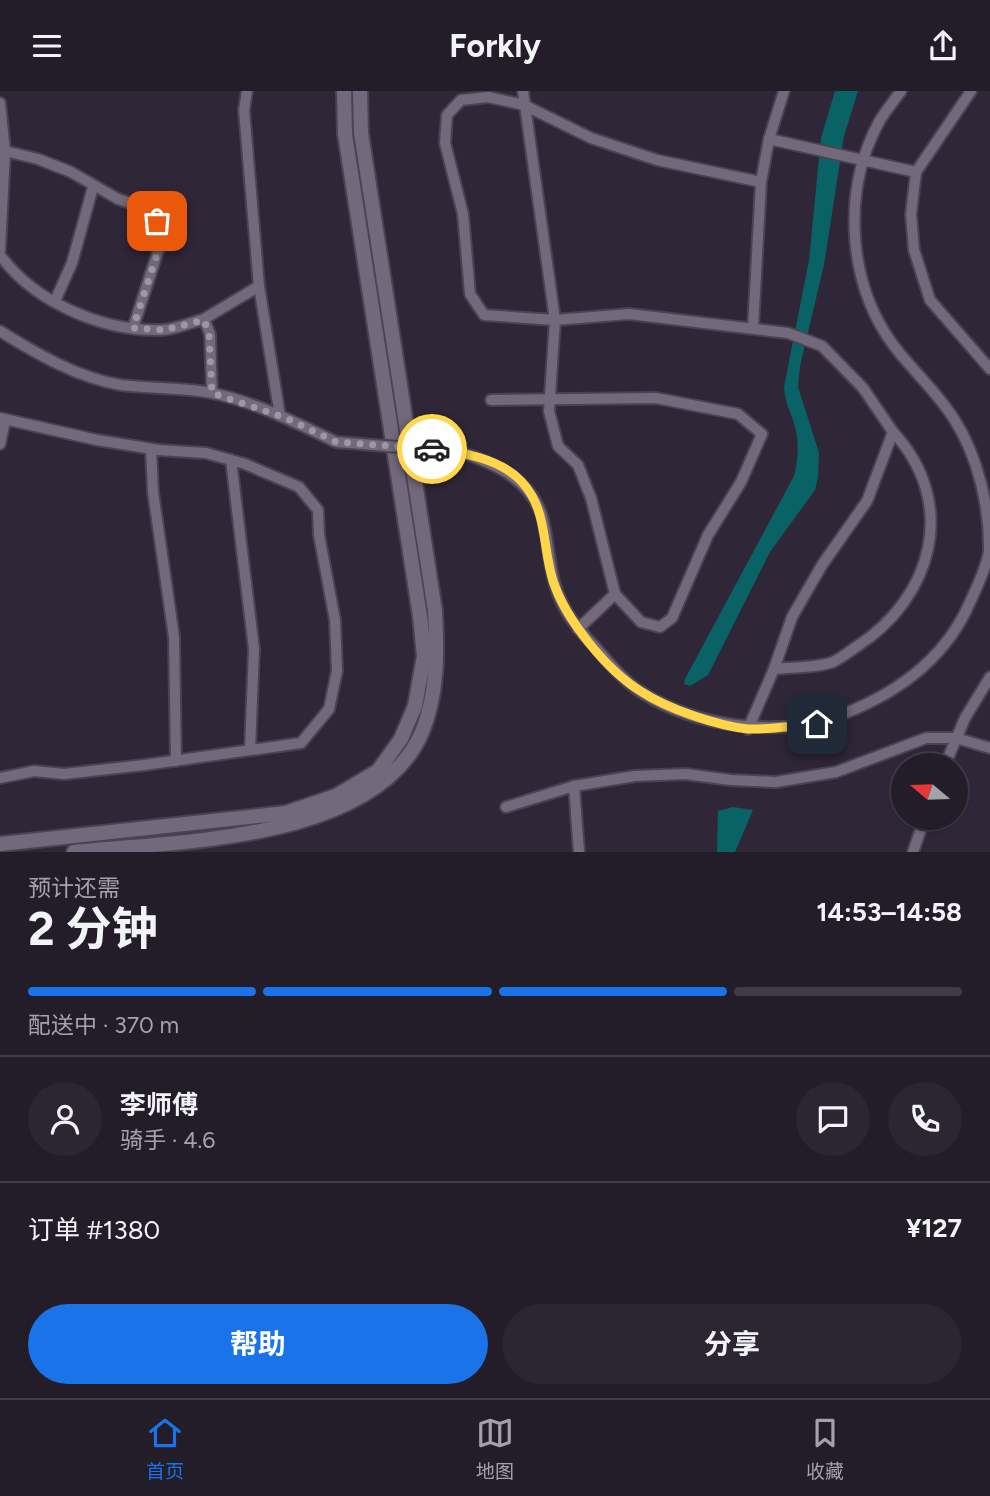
<!DOCTYPE html>
<html lang="zh">
<meta charset="utf-8">
<style>
:root{--surface:#231d2a;--page:#2b2632;--text:#f1f3f6;--muted:#a3a2a8;--line:#403b47;--accent:#1a73e8}
body{margin:0;font-family:Figtree,"Noto Sans SC",sans-serif;background:var(--page);color:var(--text);height:100vh;display:flex;flex-direction:column;font-size:26px;white-space:nowrap}
*{box-sizing:border-box;margin:0}
p{font-size:23px;color:var(--muted)}
.icon{flex:none;width:38px;height:38px;fill:none;stroke:currentColor;stroke-width:2;stroke-linecap:round;stroke-linejoin:round}
.map{position:relative;height:761px;overflow:hidden}
.panel{display:flex;flex-direction:column;background:var(--surface);flex:1}
.panel>*{flex:none}
.needle{width:46px;rotate:289deg}
.fabs{position:absolute;left:891px;top:662px;display:grid;gap:14px}
.fabs a{display:grid;place-items:center;width:77px;height:77px;border-radius:50%;background:var(--surface);box-shadow:0 2px 5px #0004,0 0 0 2px var(--line);font-size:35px}
.pin{position:absolute;display:grid;place-items:center;width:60px;height:60px;color:#fff;margin:-30px;border-radius:14px;box-shadow:0 4px 10px #0006}
.courier{position:absolute;display:grid;place-items:center;width:70px;height:70px;margin:-35px;border:5px solid #ffd54a;border-radius:50%;background:#fff;color:#222;box-shadow:0 2px 9px #0007}
.overview em{font-style:normal;font-weight:700}
.overview div{display:flex;flex-direction:column-reverse}
.overview{display:flex;align-items:center;justify-content:space-between;height:119px;padding:0 28px}
h1{font-size:46px;font-weight:700;line-height:52px}
.bar{display:grid;grid-template-columns:repeat(4,1fr);gap:10px 7px;align-content:center;height:84px;padding:0 28px}
.bar i{height:9px;border-radius:5px;background:var(--line)}
.bar .selected{background:var(--accent)}
.bar p{grid-column:span 4}
.line{display:flex;align-items:center;gap:18px;padding:0 28px;border-top:2px solid var(--line)}
.line div{flex:1}
.round{display:grid;place-items:center;flex:none;width:74px;height:74px;border-radius:37px;background:var(--page)}
.button{display:flex;gap:14px;margin-top:auto;padding:14px 28px}
.button a{flex:1;height:80px;border-radius:42px;background:var(--accent);color:#fff;font-size:28px;font-weight:700;line-height:80px;text-align:center}
.button a+a{background:var(--page);color:var(--text)}
header{display:flex;justify-content:space-between;align-items:center;height:91px;padding:0 28px;background:var(--surface);font-size:32px;font-weight:700}
.tab-bar{display:flex;justify-content:space-around;align-items:center;height:98px;border-top:2px solid var(--line);background:var(--surface);font-size:19px;color:var(--muted)}
.tab-bar a{display:grid;justify-items:center;gap:4px}
.tab-bar .selected{color:var(--accent)}
.map>svg:first-child{display:block}
.water{fill:#086266}
.lines{fill:none;stroke-linecap:round;stroke-linejoin:round}
.minor-casing{stroke:#4a4351;stroke-width:14}
.tertiary-casing{stroke:#4a4351;stroke-width:18}
.minor{stroke:#72697c;stroke-width:10}
.tertiary{stroke:#72697c;stroke-width:14}
.minor-bridge-casing{stroke:#4a4351;stroke-width:14;stroke-linecap:butt}
.minor-bridge{stroke:#72697c;stroke-width:10}
.done{stroke:#9e98a6;stroke-width:7;stroke-dasharray:0 12.6}
.route{stroke:#ffd54a;stroke-width:9}
</style>
<header><svg class="icon" aria-label="menu" viewBox="0 0 24 24"><path d="M4 6h16M4 12h16M4 18h16"/></svg>Forkly<svg class="icon" aria-label="share" viewBox="0 0 24 24"><path d="M12 15V3M7 8l5-5 5 5M5 13v7h14v-7"/></svg></header>
<div class="map">
<svg width="990" height="761" viewBox="0 0 990 761">
<rect width="100%" height="100%" fill="#2f2738"/>
<g class="water">
<path d="M 835,0 L 858,0 L 844,45 L 824,174 L 800,275 L 798,296 L 819,362 L 818,386 L 815,399 L 770,461 L 708,584 L 690,595 L 684,593 L 685,588 L 794,385 C 798,370 799,355 796,340 C 793,324 785,315 784,296 L 809,169 L 821,47 Z"/>
<path d="M 733,716 L 753,719 L 735,761 L 717,761 L 718,720 Z"/>
</g>
<g class="lines">
<defs>
<g id="minor">
<path d="M 523,0 L 555,229 L 549,320 L 558,355 L 578,374 L 591,407 L 615,503 L 578,538"/>
<path d="M 971,0 L 916,81 L 911,123 L 914,159 L 930,209 L 990,278"/>
<path d="M 0,12 L 5,60 L 0,159"/>
<path d="M 769,48 L 784,0"/>
<path d="M 5,60 L 38,68 L 71,81 L 118,108 L 145,117 L 157,130 L 161,151 L 133,237"/>
<path d="M 0,164 C 34,211 103,241 162,239 C 175,238 190,232 204,228 L 210,243 L 212,302"/>
<path d="M 259,195 L 280,325"/>
<path d="M 55,210 L 72,172 L 93,96"/>
<path d="M 204,228 L 259,195 L 244,19 L 247,0"/>
<path d="M 753,237 L 761,91"/>
<path d="M 0,240 C 37,263 78,287 121,294 C 151,298 183,296 212,302 C 255,311 297,332 336,351"/>
<path d="M 491,309 L 656,307 L 738,323 L 762,343 L 741,391 L 708,444 L 672,527 L 660,536 L 641,531 L 615,503"/>
<path d="M 0,327 L 97,349 L 159,359 L 206,362 L 245,373 L 299,396 L 318,419 L 319,444 L 335,529 L 337,580 L 329,618 L 301,652 L 144,674 L 64,683 L 34,680 L 0,687"/>
<path d="M 0,353 L 5,330"/>
<path d="M 151,358 L 153,401 L 174,546 L 176,670"/>
<path d="M 461,361 C 495,373 530,388 542,425 C 550,454 548,484 562,512 C 570,529 583,543 596,557 C 609,572 624,590 641,601 C 697,637 782,647 843,623 C 900,601 947,566 971,509 C 978,494 986,477 989,461 C 990,417 978,365 954,328 C 937,301 913,280 894,255 C 847,192 842,99 879,31 C 885,20 894,10 901,0"/>
<path d="M 231,369 L 254,558 L 250,659"/>
<path d="M 774,578 C 792,576 817,577 833,571 C 841,567 849,561 856,556 C 933,507 959,412 893,341"/>
<path d="M 748,638 L 774,578 L 792,526 L 822,474 L 867,410 L 893,341 L 863,297 L 822,255 L 788,242 L 629,223 L 555,229 L 484,224 L 470,203 L 463,123 L 445,52 L 447,24 L 461,9 L 488,6 L 524,14 L 591,47 L 657,69 L 761,91 L 769,48 L 916,81"/>
<path d="M 945,674 L 965,627 L 990,586"/>
<path d="M 574,695 L 579,761"/>
<path d="M 506,716 L 574,695 L 635,685 L 686,683 L 731,689 L 776,691 L 836,681 L 926,647 L 956,647 L 990,657"/>
<path d="M 913,761 L 925,726"/>
</g>
<g id="tertiary">
<path d="M 0,753 L 286,722 L 336,705 L 378,680 L 401,648 L 415,615 L 424,565 L 420,525 L 345,43 L 344,0"/>
<path d="M 74,761 C 176,750 375,751 422,641 C 438,602 437,561 435,520 L 361,42 L 360,0"/>
</g>
</defs>
<use href="#minor" class="minor-casing"/>
<use href="#tertiary" class="tertiary-casing"/>
<use href="#minor" class="minor"/>
<use href="#tertiary" class="tertiary"/>
<defs>
<path id="minor-bridge" d="M 336,351 L 461,361"/>
</defs>
<use href="#minor-bridge" class="minor-bridge-casing"/>
<use href="#minor-bridge" class="minor-bridge"/>
</g>
<g class="lines">
<path class="done" d="M 157,130 L 161,151 L 133,237 L 164,239 L 204,229 L 209,243 L 212,302 L 286,327 L 336,351 L 432,358"/>
<path class="route" d="M 432,358 C 461,361 499,367 521,390 C 548,418 542,456 553,490 C 566,529 607,580 642,601 C 668,618 718,635 748,638 C 770,639 795,634 817,633"/>
</g>
</svg>
<div class="fabs">
<a><svg class="needle" viewBox="-14 -14 28 28"><path d="M0-13l5 13h-10z" fill="#e53935"/><path d="M0 13l5-13h-10z" fill="#a3a2a8"/></svg></a>
</div>
<div class="pin" style="left:157px;top:130px;background:#ea580c"><svg class="icon" aria-label="bag" viewBox="0 0 24 24"><path d="M5 8h14l-1 12H6zM9 8a3 3 0 0 1 6 0"/></svg></div>
<div class="pin" style="left:817px;top:633px;background:#1f2937"><svg class="icon" aria-label="home" viewBox="0 0 24 24"><path d="M3 11l9-7 9 7M6 9v11h12V9"/></svg></div>
<div class="courier" style="left:432px;top:358px"><svg class="icon" aria-label="car" viewBox="0 0 24 24"><path d="M5 17H2v-5l4-1 3-4h7l3 4 3 1v5h-3M9 17h6M6 11h13"/><circle cx="7" cy="17" r="2"/><circle cx="17" cy="17" r="2"/></svg></div>
</div>
<section class="panel">
<div class="overview"><div><h1>2 分钟</h1><p>预计还需</p></div><em>14:53–14:58</em></div>
<div class="bar"><i class="selected"></i><i class="selected"></i><i class="selected"></i><i></i><p>配送中 · 370 m</p></div>
<div class="line" style="height:126px"><a class="round"><svg class="icon" aria-label="person" viewBox="0 0 24 24"><circle cx="12" cy="8" r="4"/><path d="M4 21q1-7 8-7t8 7"/></svg></a><div><b>李师傅</b><p>骑手 · 4.6</p></div><a class="round"><svg class="icon" aria-label="chat" viewBox="0 0 24 24"><path d="M4 5h16v11H9l-5 4z"/></svg></a><a class="round"><svg class="icon" aria-label="phone" viewBox="0 0 24 24"><path d="M5 4h4l2 5-3 2q2 4 5 5l2-3 5 2v4C11 20 4 13 5 4z"/></svg></a></div>
<div class="line" style="height:91px"><div>订单 #1380</div><b>¥127</b></div>
<div class="button"><a>帮助</a><a>分享</a></div>
</section>
<nav class="tab-bar">
<a class="selected"><svg class="icon" aria-label="home" viewBox="0 0 24 24"><path d="M3 11l9-7 9 7M6 9v11h12V9"/></svg>首页</a>
<a><svg class="icon" aria-label="map" viewBox="0 0 24 24"><path d="M3 6l6-2 6 2 6-2v14l-6 2-6-2-6 2zM9 4v14M15 6v14"/></svg>地图</a>
<a><svg class="icon" aria-label="saved" viewBox="0 0 24 24"><path d="M7 4h10v16l-5-4-5 4z"/></svg>收藏</a>
</nav>
